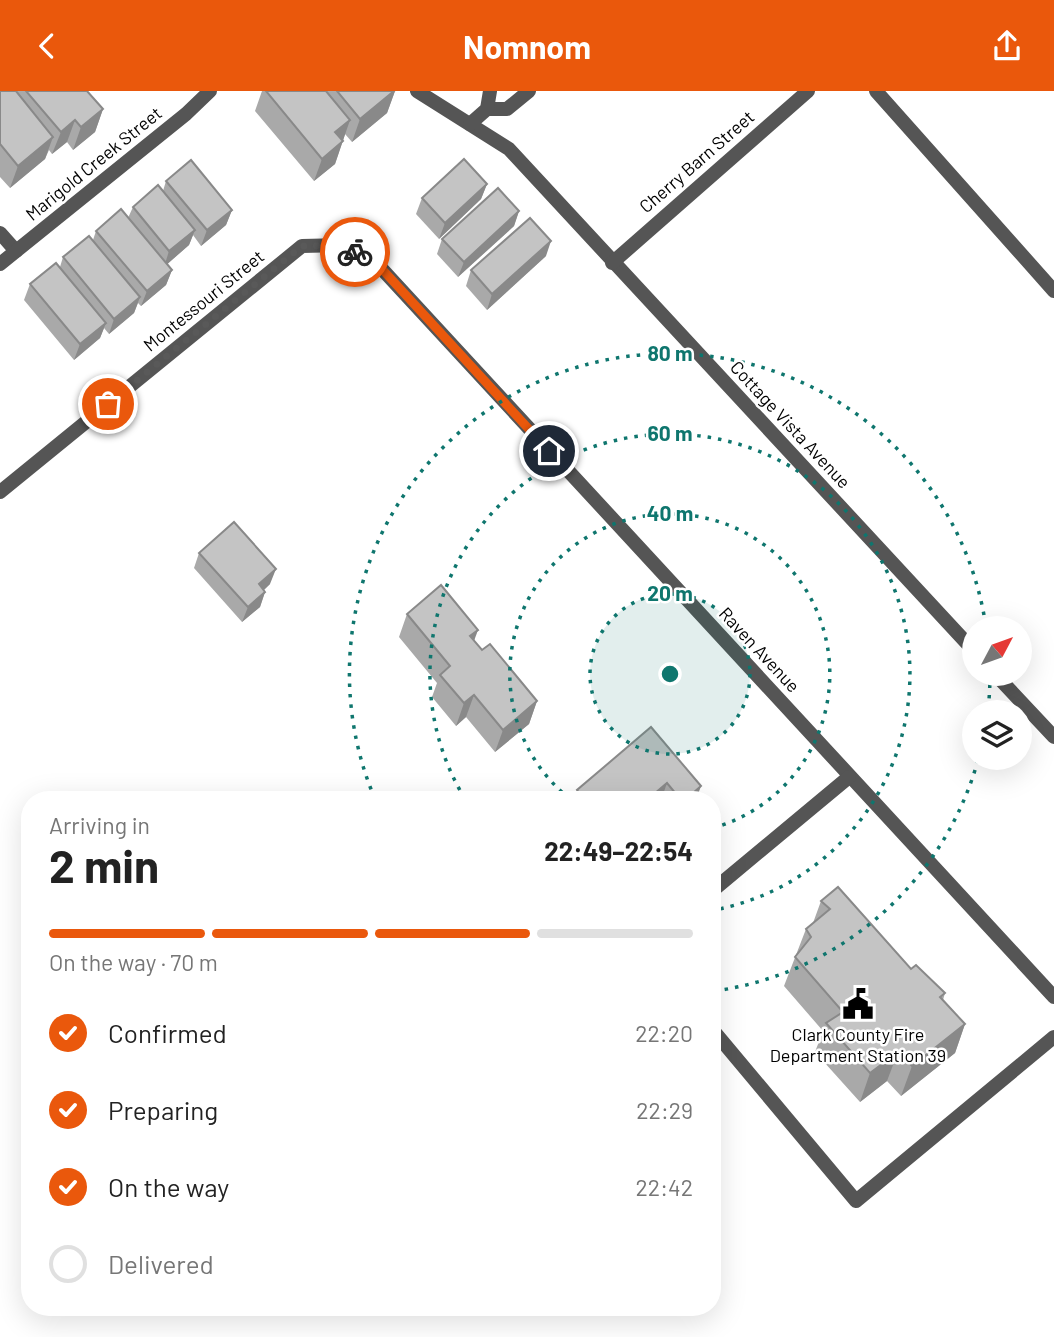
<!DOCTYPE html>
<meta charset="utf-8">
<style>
:root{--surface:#fff;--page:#f6f6f6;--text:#222;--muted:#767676;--line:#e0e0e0;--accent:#ea580c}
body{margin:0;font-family:Barlow,sans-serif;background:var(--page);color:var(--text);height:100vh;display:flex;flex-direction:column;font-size:26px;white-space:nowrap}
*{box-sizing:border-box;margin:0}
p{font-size:23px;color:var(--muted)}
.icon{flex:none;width:38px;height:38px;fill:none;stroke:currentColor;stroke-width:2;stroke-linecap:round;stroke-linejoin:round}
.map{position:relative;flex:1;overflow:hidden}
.drawer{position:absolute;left:21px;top:700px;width:700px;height:525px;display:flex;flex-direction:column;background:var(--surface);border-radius:28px;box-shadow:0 7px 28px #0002}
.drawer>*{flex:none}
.needle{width:46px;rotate:49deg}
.fabs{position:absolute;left:962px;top:525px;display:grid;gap:14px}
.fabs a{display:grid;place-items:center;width:70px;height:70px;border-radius:50%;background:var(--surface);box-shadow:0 7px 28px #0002;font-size:35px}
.pin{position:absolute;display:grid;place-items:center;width:60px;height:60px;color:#fff;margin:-30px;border:4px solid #fff;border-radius:50%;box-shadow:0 2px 7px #0007}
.courier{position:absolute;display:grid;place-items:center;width:70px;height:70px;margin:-35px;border:5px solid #ea580c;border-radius:50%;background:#fff;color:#222;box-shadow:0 2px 9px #0007}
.summary em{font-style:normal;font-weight:700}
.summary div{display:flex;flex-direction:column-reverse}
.summary{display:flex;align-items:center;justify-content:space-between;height:119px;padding:0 28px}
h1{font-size:46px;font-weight:700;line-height:52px}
.bar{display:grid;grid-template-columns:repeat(4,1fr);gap:10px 7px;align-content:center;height:84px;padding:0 28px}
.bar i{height:9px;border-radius:5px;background:var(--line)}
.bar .current{background:var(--accent)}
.bar p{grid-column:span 4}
ol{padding:0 28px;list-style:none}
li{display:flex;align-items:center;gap:21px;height:77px}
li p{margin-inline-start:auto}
li .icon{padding:7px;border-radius:50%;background:var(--accent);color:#fff;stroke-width:4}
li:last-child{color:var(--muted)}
li i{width:38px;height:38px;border:4px solid var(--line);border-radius:50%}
header{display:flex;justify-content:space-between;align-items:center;height:91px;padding:0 28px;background:var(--accent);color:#fff;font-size:32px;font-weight:700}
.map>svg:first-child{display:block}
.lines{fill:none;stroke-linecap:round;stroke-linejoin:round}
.lane{stroke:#555;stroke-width:14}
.street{stroke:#555;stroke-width:14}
.wall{fill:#a9a9a9}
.shaded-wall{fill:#898989}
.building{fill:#c4c4c4;stroke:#898989;stroke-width:2}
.done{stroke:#595959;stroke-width:7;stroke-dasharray:0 12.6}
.route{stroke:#ea580c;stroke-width:9}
.ring{fill:none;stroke:#0f766e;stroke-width:3.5;stroke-dasharray:3.5 7}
.labels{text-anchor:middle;stroke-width:5;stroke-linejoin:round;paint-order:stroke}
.street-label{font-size:18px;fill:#000;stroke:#fff}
.poi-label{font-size:18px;fill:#000;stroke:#fff}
.centre{fill:#0f766e;stroke:#fff;stroke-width:3.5}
.ring-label{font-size:21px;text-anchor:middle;font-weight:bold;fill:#0f766e;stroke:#fff;stroke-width:5;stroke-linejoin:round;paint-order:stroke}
</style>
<header><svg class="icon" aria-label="back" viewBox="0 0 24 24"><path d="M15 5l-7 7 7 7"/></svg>Nomnom<svg class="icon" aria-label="share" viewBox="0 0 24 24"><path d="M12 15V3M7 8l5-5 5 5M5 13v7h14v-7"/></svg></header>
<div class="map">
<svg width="1054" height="1246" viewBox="0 0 1054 1246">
<rect width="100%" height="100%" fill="#fff"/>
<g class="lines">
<path class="lane" d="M 712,938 L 856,1110 L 1054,946"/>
<g class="street">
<path d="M 417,0 L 509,58 L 975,561"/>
<path d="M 876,0 L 1054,200"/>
<path d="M 487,18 L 507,18 L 529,0"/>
<path d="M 470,33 L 487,18 L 490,0"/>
<path d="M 0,142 L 16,160"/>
<path d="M 612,172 L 808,0"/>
<path d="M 0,173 L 186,23 L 210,0"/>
<path d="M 0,401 L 302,155 L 344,154 L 381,177 L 1054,906"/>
<path d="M 995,583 L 1054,646"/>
<path d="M 712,800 L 849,686"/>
</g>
</g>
<g class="wall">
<path d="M 0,0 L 87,0 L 103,18 L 95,41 L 73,59 L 67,51 L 52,63 L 49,59 L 45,68 L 10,97 L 0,86 Z"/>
<path d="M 262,0 L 395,0 L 387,22 L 352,51 L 345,43 L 335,73 L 314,90 L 255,20 Z"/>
<path d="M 166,90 L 232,119 L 226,134 L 201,155 L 193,144 L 189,154 L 167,173 L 172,179 L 166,194 L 141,215 L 138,212 L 134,222 L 109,243 L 104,237 L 100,247 L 74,269 L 24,209 L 30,193 L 60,176 L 63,166 L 93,149 L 96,140 L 128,127 L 133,116 L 163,100 Z"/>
<path d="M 487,93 L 481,108 L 439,148 L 416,123 L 422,107 Z"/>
<path d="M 519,120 L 514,135 L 458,186 L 437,163 L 442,148 Z"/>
<path d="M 546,165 L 487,219 L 466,195 L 471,179 Z"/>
<path d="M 199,462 L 270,493 L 264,499 L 265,501 L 260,516 L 242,531 L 194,477 Z"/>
<path d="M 407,523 L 474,550 L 482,559 L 537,610 L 529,633 L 495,661 L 466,626 L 456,635 L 432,606 L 437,592 L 399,546 Z"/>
<path d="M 651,636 L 696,709 L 573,709 L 577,699 Z"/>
<path d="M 821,810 L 911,878 L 945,902 L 943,909 L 965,933 L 955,962 L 901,1005 L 887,990 L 860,1011 L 815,961 L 823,940 L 784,895 L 806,838 L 813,832 Z"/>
</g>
<g class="shaded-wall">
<path d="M 395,0 L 387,22 L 352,51 L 360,28 Z"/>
<path d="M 103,18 L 95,41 L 73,59 L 81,36 Z"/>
<path d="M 75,29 L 67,51 L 52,63 L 61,41 Z"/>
<path d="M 350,29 L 335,73 L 314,90 L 322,68 L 335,41 Z"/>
<path d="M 53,46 L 45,68 L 10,97 L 18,75 Z"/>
<path d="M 487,93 L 481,108 L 439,148 L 445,132 Z"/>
<path d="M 232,119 L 226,134 L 201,155 L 207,139 Z"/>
<path d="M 519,120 L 514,135 L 458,186 L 464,171 Z"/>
<path d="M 195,139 L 189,154 L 164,176 L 169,160 Z"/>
<path d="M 551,150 L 546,165 L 487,219 L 492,203 Z"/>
<path d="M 172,179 L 166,194 L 141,215 L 147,200 Z"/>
<path d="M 140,206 L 134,222 L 109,243 L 114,228 Z"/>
<path d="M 106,232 L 100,247 L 74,269 L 80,253 Z"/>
<path d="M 276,478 L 270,493 L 253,509 L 259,493 Z"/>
<path d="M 265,501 L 260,516 L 242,531 L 248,516 Z"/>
<path d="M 478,539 L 470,561 L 470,545 Z"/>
<path d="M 474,604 L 466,626 L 456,635 L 464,612 Z"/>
<path d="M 537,610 L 529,633 L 495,661 L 503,639 Z"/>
<path d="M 667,692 L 661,709 L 647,709 Z"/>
<path d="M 701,695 L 696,709 L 685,709 Z"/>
<path d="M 965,933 L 955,962 L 901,1005 L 912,975 Z"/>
<path d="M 898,961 L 887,990 L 860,1011 L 870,982 Z"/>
</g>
<g class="building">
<path d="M 0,0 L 16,0 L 53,46 L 18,75 L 0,53 Z"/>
<path d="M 26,0 L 87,0 L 103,18 L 81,36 L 75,29 L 61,41 Z"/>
<path d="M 266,0 L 326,0 L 350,29 L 335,41 L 343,50 L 322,68 Z"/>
<path d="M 337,0 L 394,0 L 360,28 Z"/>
<path d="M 464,68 L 487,93 L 445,132 L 422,107 Z"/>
<path d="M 191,69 L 232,119 L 207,139 L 166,90 Z"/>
<path d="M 158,94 L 195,139 L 169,160 L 133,116 Z"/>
<path d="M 498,97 L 519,120 L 464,171 L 442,148 Z"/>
<path d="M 121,118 L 172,179 L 147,200 L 96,140 Z"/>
<path d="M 530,127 L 551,150 L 492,203 L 471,179 Z"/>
<path d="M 89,145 L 140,206 L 114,228 L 63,166 Z"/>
<path d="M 56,172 L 106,232 L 80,253 L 30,193 Z"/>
<path d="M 234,431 L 276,478 L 259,493 L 265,501 L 248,516 L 199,462 Z"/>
<path d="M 441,494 L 478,539 L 470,545 L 482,559 L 490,553 L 537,610 L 503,639 L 474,604 L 464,612 L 440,584 L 450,575 L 407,523 Z"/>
<path d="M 651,636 L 701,695 L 685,709 L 681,709 L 667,692 L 647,709 L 585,709 L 577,699 Z"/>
<path d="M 838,796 L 911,878 L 916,874 L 945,902 L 940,906 L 965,933 L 912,975 L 898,961 L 870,982 L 826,932 L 843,921 L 795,866 L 811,846 L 806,838 L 830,818 L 821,810 Z"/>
</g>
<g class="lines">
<path class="done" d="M 108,313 L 302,155 L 344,154 L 355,161"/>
<path class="route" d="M 355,161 L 381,177 L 549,360"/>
</g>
<circle cx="670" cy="583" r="80" fill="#0f766e" fill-opacity=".12"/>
<g class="ring">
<circle cx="670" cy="583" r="80"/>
<path d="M570 708A160 160 0 1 1 713 737"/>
<path d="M465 708A240 240 0 1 1 714 819"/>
<path d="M978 669A320 320 0 0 1 715 900M375 708A320 320 0 1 1 986 536M990 583A320 320 0 0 1 988 619"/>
</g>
<defs>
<symbol id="civic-bare" viewBox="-9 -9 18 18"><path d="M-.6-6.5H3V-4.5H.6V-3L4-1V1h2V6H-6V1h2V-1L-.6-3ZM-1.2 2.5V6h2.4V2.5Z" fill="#000" stroke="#fff" stroke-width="2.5" paint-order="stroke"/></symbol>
</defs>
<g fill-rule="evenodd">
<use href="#civic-bare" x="836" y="891" width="44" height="44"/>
</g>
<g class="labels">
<g class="street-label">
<text transform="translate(697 71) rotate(-41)" y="6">Cherry Barn Street</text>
<text transform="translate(94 73) rotate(-39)" y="6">Marigold Creek Street</text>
<text transform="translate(204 210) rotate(-39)" y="6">Montessouri Street</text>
<text transform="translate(790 334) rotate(47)" y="6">Cottage Vista Avenue</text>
<text transform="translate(759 559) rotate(47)" y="6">Raven Avenue</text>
</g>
<g class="poi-label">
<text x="858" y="950">Clark County Fire<tspan x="858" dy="21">Department Station 39</tspan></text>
</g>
</g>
<circle cx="670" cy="583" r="10" class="centre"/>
<g class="ring-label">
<text x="670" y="270">80 m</text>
<text x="670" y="350">60 m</text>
<text x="670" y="430">40 m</text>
<text x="670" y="510">20 m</text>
</g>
</svg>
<div class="fabs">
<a><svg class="needle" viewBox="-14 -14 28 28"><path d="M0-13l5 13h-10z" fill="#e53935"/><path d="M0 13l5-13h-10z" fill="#767676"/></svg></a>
<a><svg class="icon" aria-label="layers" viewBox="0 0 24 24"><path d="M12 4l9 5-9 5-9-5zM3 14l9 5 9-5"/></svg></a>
</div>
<div class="pin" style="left:108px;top:313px;background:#ea580c"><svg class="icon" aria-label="bag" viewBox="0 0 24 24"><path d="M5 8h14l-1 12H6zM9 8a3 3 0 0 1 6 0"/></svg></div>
<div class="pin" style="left:549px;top:360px;background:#1f2937"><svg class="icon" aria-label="home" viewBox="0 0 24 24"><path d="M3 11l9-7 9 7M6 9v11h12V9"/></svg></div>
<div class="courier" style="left:355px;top:161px"><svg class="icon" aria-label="bike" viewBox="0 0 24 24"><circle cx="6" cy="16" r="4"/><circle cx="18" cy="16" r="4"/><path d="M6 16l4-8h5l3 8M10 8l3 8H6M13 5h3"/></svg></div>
<section class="drawer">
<div class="summary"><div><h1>2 min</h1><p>Arriving in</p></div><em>22:49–22:54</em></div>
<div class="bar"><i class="current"></i><i class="current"></i><i class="current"></i><i></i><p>On the way · 70 m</p></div>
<ol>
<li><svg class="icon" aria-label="check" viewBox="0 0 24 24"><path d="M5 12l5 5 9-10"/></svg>Confirmed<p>22:20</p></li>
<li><svg class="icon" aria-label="check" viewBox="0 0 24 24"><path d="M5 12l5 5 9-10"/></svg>Preparing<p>22:29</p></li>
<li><svg class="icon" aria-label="check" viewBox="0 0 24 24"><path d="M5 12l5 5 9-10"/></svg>On the way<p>22:42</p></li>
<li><i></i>Delivered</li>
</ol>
</section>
</div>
